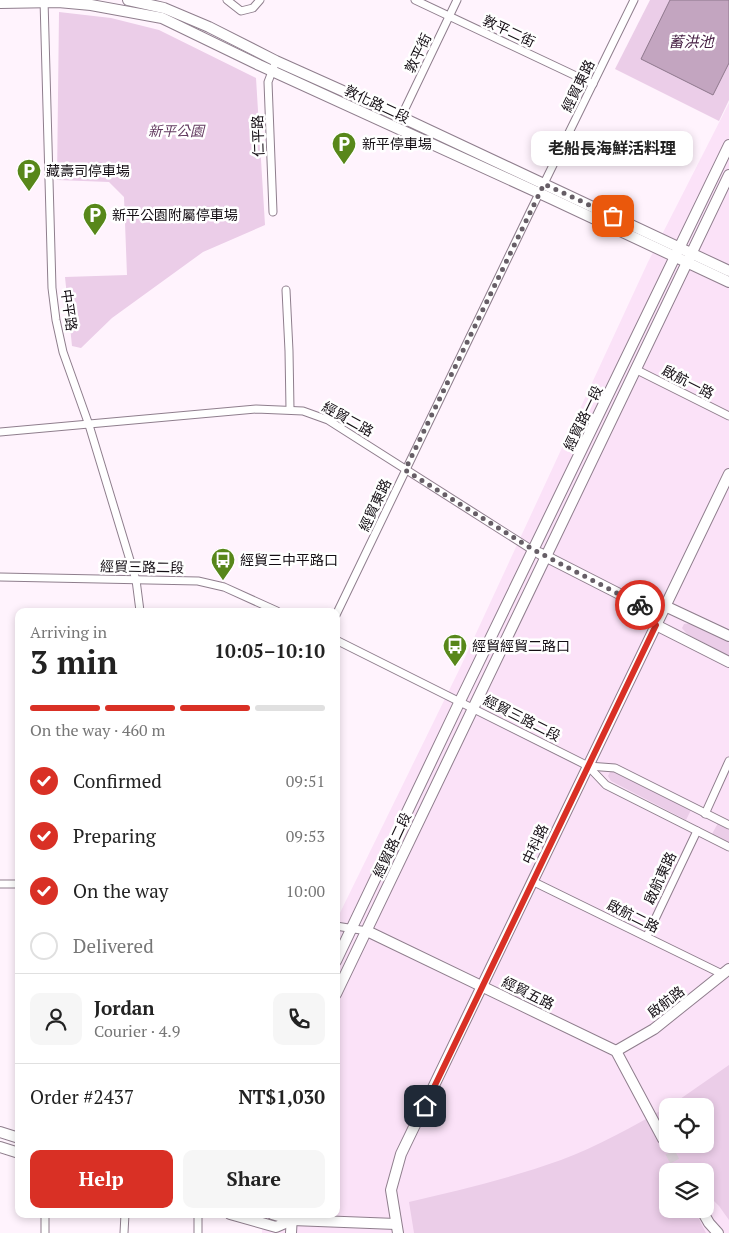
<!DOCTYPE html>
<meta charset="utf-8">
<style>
:root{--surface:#fff;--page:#f6f6f6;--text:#222;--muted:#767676;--line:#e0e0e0;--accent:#d93025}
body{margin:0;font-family:"PT Serif","Noto Sans TC",serif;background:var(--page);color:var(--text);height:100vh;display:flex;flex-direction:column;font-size:19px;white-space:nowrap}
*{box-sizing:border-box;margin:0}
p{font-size:16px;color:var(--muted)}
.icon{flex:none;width:28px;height:28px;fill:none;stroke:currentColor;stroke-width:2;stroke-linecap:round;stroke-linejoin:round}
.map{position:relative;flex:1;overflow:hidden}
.sheet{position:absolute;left:15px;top:608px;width:325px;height:610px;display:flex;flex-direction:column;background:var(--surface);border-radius:10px;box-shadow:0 2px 8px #0003}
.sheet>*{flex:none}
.tools{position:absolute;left:659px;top:1098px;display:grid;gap:10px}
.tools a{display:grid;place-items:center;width:55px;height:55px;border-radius:10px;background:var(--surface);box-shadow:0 2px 8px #0003;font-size:25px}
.pin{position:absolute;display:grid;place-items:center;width:42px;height:42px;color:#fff;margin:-21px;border-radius:10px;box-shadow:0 2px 8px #0006}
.courier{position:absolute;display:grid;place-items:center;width:50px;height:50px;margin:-25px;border:4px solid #d93025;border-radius:50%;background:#fff;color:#222;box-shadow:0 1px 6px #0007}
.bubble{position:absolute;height:35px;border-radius:10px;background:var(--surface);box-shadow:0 2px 8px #0003;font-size:16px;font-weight:700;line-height:35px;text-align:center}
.overview em{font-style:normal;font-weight:700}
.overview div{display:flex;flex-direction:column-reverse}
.overview{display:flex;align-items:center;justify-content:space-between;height:85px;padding:0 15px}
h1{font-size:32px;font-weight:700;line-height:38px}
.bar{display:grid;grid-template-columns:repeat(4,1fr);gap:8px 5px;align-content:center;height:60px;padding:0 15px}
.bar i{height:6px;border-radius:4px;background:var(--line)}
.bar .current{background:var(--accent)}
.bar p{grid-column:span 4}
.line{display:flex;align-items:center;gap:12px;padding:0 15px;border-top:1px solid var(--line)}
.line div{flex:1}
.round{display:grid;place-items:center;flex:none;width:52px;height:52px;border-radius:10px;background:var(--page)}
ol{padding:0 15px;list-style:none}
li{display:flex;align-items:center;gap:15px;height:55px}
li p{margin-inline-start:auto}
li .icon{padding:5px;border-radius:50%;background:var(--accent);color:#fff;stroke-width:4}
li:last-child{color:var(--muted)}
li i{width:28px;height:28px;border:2px solid var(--line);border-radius:50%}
.action{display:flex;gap:10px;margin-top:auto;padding:10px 15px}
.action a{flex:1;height:58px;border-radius:10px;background:var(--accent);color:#fff;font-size:20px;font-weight:700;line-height:58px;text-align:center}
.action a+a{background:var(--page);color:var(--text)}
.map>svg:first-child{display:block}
.built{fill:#fbe2f8;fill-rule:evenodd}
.green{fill:#ebcde8}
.water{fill:#c3a5c0;stroke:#8e788c}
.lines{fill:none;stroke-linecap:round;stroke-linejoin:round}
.secondary-tunnel{stroke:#dcd1da;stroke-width:10;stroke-dasharray:10 5;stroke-linecap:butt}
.street-casing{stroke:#8f7e8d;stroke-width:9}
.secondary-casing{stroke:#8f7e8d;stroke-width:12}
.street{stroke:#fff;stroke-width:7}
.secondary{stroke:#fff;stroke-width:10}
.done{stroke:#665e66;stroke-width:5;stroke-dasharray:0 9}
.route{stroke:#d93025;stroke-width:6}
.labels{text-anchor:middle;stroke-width:5;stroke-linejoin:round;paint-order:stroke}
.street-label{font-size:14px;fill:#140e14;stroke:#fff}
.park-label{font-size:14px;font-style:italic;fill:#623a5f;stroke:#fff}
.poi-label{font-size:14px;fill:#140e14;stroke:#fff;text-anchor:start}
.water-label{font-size:15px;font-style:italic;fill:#462044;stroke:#fff}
</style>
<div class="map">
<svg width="729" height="1233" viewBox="0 0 729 1233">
<rect width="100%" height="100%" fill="#fff3fd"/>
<path class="built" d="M 729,103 L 729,1233 L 262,1233 L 263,1214 L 336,1214 L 336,921 L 460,668 L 648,262 ZM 668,1106 L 705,1106 L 705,1144 L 668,1144 ZM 668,1171 L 705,1171 L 705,1209 L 668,1209 Z"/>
<g class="green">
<path d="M 650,0 L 729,0 L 729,100 L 719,121 L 615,69 Z"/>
<path d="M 59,12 L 111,18 L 159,30 L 256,78 L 265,225 L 203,252 L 112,318 L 81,348 L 72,346 L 65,277 L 127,275 L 124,197 L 109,182 L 57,180 Z"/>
<path d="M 692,623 L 729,641 L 729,656 L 687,634 L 682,628 L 684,624 Z"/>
<path d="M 614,771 L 691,810 L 686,820 L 611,781 L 608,776 L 610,772 Z"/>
<path d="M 718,823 L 729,829 L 729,843 L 712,834 Z"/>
<path d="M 729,1065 L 729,1220 L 719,1206 L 705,1192 L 705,1171 L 668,1171 L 668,1209 L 694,1209 L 706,1233 L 414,1233 L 409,1202 C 460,1190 511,1178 561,1160 C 596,1147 634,1126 667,1107 L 668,1144 L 705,1144 L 705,1106 L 670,1106 Z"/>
</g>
<path class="water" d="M 670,0 L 729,0 L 729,63 L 713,95 L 641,59 Z"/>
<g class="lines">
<path class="secondary-tunnel" d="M 663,1139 L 680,1171"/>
<defs>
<g id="street">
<path d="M 44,0 L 52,288 L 56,320 L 63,352 L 89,425 L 136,580 L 140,611"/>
<path d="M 227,0 L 241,11 L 253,8 L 260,0"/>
<path d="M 415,0 L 593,84"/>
<path d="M 401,117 L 457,0"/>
<path d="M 273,212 L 268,82 L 276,61"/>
<path d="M 286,290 L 289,351 L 290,409"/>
<path d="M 635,369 L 729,416"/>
<path d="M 0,432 L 256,409 L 303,411 L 328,420 L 534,551"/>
<path d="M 0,577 L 198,581 L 224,587 L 277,611"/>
<path d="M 336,615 L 530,212 L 634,0"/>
<path d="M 336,640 L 588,766 L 606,785 L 729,847"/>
<path d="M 588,766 L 615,768 L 729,825"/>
<path d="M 705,814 L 729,761"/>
<path d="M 532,881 L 722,974"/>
<path d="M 0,884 L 19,884"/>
<path d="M 336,926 L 367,931"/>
<path d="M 647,936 L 697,831"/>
<path d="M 45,1233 L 45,1214"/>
<path d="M 124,1233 L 125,1214"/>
<path d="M 198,1233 L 198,1214"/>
</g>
<g id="secondary">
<path d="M 128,0 L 164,8 L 209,27 L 276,61 L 401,117 L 729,271"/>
<path d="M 0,3 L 58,2 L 91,5 L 162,18 L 259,65 L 550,198 L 729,282"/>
<path d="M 539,553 L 641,605 L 665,606 L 729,636"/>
<path d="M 641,605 L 656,625 L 729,662"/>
<path d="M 367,931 L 616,1051 L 663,1139"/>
<path d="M 336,961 L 460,701 L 729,145"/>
<path d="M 336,994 L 729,175"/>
<path d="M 616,1051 L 654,1029 L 729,969"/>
<path d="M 0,1132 L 19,1138"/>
<path d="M 0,1147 L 19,1153"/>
<path d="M 701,1209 L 709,1223 L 718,1233"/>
<path d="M 230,1214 L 276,1227 L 292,1220"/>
<path d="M 272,1214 L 292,1220 L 396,1224"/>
<path d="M 291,1233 L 292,1215"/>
<path d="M 398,1233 L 391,1190 L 401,1154 L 729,474"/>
</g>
</defs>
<use href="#street" class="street-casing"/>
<use href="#secondary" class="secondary-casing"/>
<use href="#street" class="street"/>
<use href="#secondary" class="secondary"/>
</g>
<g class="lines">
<path class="done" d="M 613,216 L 544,184 L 405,470 L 534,550 L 640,605"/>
<path class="route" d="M 425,1106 L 656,625 L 640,605"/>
</g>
<defs>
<symbol id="parking-pin" viewBox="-11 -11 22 30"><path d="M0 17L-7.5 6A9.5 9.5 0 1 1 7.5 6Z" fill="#58871a" stroke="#fff"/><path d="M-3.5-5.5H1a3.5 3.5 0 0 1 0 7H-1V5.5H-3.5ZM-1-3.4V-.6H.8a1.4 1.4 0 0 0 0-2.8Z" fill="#fff"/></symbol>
<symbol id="bus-pin" viewBox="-11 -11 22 30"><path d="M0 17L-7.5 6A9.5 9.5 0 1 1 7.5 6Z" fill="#58871a" stroke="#fff"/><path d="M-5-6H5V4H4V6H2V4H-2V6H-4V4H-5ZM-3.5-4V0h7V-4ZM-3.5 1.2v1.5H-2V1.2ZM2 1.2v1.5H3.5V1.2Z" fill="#fff"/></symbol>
</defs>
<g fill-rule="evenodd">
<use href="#parking-pin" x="330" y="130" width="28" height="38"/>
<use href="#parking-pin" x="15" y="157" width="28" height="38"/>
<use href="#parking-pin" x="81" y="201" width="28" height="38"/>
<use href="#bus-pin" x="209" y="546" width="28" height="38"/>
<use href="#bus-pin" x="441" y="632" width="28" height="38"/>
</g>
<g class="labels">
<g class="street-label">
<text transform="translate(509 31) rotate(25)" y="5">敦平二街</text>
<text transform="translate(418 53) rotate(-64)" y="5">敦平街</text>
<text transform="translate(578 86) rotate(-64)" y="5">經貿東路</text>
<text transform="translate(377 104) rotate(25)" y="5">敦化路二段</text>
<text transform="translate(258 136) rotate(-92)" y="5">仁平路</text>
<text transform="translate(69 310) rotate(82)" y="5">中平路</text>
<text transform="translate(688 382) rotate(27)" y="5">啟航一路</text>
<text transform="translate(583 418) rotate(-64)" y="5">經貿路一段</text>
<text transform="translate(348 419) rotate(29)" y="5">經貿二路</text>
<text transform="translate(375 505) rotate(-65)" y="5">經貿東路</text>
<text transform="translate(142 567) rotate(1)" y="5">經貿三路二段</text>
<text transform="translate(522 718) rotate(27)" y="5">經貿三路二段</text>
<text transform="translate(535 844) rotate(-65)" y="5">中科路</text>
<text transform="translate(392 845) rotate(-65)" y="5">經貿路二段</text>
<text transform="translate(660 878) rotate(-65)" y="5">啟航東路</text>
<text transform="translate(633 916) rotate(26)" y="5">啟航二路</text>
<text transform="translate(528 993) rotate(26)" y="5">經貿五路</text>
<text transform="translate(666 1002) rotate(-38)" y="5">啟航路</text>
</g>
<g class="park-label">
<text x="176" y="136">新平公園</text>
</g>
<g class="poi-label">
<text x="362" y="149">新平停車場</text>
<text x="46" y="176">藏壽司停車場</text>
<text x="112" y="220">新平公園附屬停車場</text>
<text x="240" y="565">經貿三中平路口</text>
<text x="472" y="651">經貿經貿二路口</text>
</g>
<g class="water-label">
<text x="691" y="47">蓄洪池</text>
</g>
</g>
</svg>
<div class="tools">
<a><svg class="icon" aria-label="locate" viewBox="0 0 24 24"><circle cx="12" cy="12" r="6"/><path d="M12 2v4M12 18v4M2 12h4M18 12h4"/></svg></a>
<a><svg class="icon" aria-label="layers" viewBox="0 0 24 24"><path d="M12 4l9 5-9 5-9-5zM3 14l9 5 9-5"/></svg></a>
</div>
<div class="pin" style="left:613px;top:216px;background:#ea580c"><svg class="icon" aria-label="bag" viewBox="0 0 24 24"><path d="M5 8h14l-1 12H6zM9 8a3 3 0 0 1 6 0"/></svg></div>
<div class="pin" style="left:425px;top:1106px;background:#1f2937"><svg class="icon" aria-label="home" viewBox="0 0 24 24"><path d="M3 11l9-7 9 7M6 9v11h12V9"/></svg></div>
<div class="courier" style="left:640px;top:605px"><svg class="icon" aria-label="bike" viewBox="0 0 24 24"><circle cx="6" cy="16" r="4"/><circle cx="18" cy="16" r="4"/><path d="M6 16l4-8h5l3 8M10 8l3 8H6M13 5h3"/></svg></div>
<div class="bubble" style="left:531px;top:131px;width:162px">老船長海鮮活料理</div>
<section class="sheet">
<div class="overview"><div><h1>3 min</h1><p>Arriving in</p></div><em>10:05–10:10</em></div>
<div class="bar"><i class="current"></i><i class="current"></i><i class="current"></i><i></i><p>On the way · 460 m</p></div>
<ol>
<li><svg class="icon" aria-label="check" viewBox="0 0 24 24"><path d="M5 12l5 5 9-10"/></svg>Confirmed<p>09:51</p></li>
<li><svg class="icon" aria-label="check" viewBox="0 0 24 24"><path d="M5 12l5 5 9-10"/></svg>Preparing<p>09:53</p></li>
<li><svg class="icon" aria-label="check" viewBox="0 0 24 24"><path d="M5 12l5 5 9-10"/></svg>On the way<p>10:00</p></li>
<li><i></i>Delivered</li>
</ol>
<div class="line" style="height:90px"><a class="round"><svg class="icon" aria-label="person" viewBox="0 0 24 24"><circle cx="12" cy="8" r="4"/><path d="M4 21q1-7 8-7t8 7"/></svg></a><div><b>Jordan</b><p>Courier · 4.9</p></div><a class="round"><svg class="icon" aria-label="phone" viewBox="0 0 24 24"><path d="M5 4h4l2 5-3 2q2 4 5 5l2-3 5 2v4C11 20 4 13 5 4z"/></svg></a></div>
<div class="line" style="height:65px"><div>Order #2437</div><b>NT$1,030</b></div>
<div class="action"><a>Help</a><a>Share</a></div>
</section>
</div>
